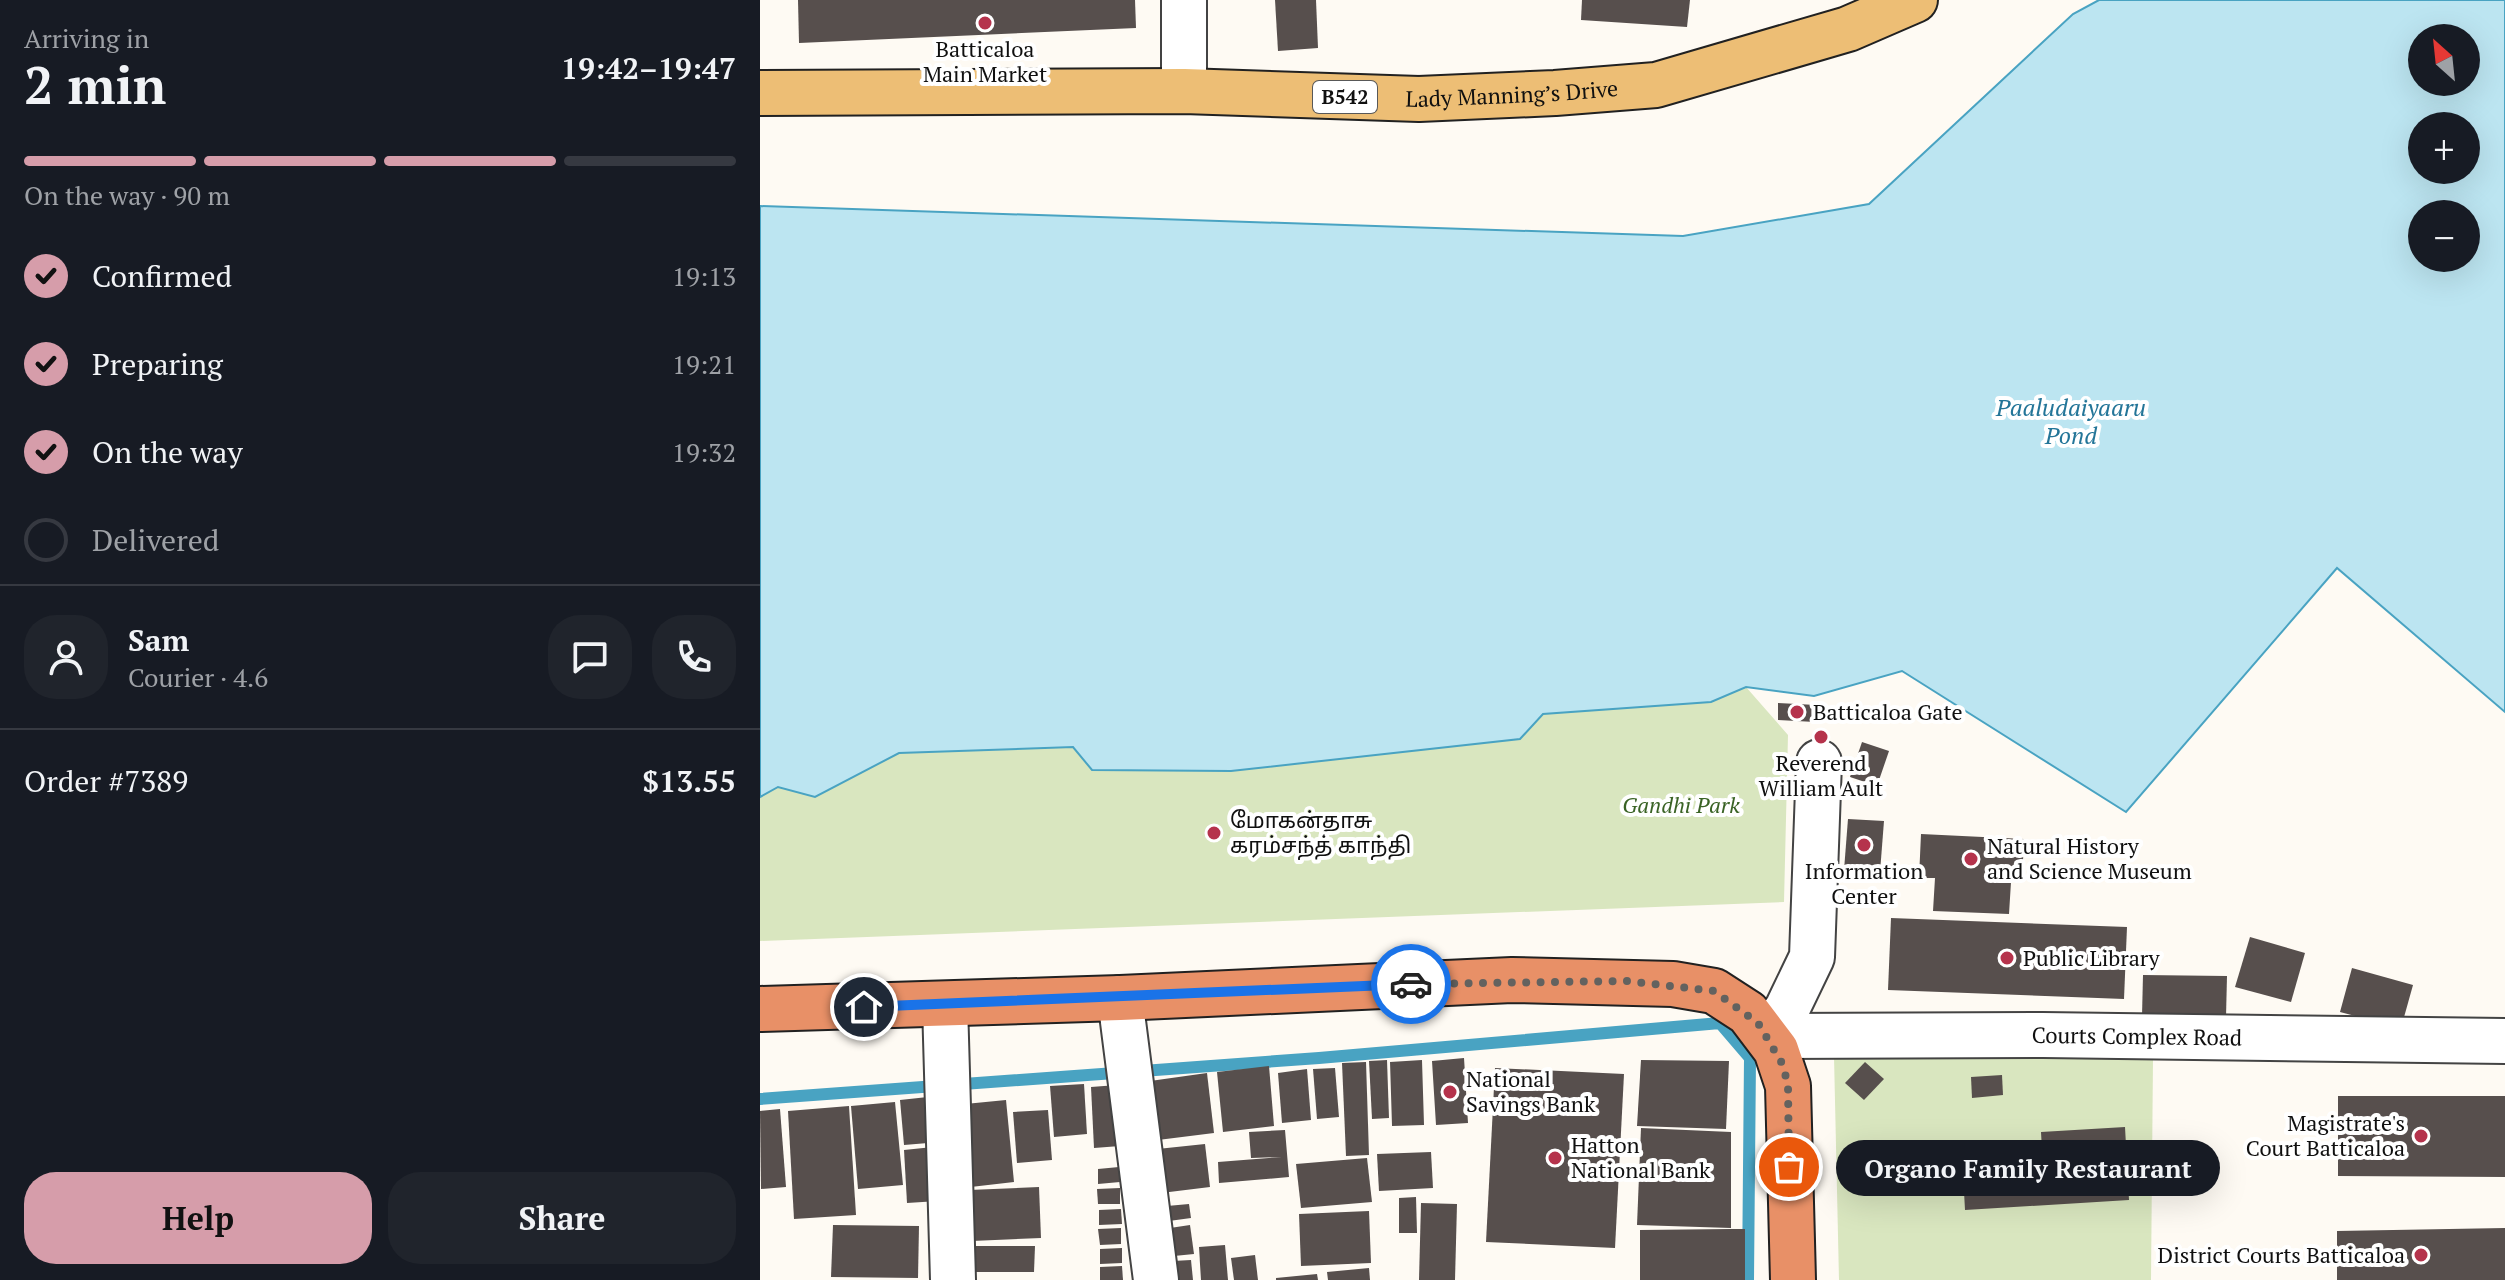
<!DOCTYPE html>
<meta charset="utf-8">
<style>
:root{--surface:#171b24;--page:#20242c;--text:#f1f3f6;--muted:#9ea1a6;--line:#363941;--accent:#d69daa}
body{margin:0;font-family:"PT Serif","Noto Sans Tamil",serif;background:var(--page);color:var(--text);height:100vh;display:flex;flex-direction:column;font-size:30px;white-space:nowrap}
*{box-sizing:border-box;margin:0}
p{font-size:26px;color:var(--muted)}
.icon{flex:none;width:44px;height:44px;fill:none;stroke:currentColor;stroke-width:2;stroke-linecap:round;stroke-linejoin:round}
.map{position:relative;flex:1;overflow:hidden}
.details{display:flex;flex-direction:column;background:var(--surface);width:760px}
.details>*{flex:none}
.needle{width:52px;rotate:333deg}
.buttons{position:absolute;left:1648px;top:24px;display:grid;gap:16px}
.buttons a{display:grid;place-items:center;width:72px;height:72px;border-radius:50%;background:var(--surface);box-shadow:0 8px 32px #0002;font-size:40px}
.pin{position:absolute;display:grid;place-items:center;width:68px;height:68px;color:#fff;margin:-34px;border:4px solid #fff;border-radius:50%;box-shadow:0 2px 8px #0007}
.courier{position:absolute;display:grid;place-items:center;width:80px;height:80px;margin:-40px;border:6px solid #1a73e8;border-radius:50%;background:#fff;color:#222;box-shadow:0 2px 10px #0007}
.bubble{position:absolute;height:56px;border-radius:28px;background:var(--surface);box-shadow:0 8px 32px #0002;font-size:26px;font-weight:700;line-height:56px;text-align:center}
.overview em{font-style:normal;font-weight:700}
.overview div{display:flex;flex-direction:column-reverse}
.overview{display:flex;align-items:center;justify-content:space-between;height:136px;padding:0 24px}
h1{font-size:52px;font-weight:700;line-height:60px}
.bar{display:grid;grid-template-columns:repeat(4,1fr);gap:12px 8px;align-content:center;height:96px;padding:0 24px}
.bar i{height:10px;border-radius:6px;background:var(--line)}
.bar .active{background:var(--accent)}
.bar p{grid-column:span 4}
.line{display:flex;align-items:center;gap:20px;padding:0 24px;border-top:2px solid var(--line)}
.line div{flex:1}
.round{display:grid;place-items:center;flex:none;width:84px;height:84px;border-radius:32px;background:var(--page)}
ol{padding:0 24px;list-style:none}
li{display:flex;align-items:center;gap:24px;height:88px}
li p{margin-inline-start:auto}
li .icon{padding:8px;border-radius:50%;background:var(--accent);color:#111;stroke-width:4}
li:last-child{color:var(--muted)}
li i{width:44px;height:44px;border:4px solid var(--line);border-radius:50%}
.action{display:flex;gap:16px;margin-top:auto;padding:16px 24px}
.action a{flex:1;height:92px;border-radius:32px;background:var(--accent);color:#111;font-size:32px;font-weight:700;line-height:92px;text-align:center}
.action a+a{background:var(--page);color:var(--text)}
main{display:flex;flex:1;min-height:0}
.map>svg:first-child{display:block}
.green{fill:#d9e6bf}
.water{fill:#bce5f1;stroke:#49a3c2;stroke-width:2;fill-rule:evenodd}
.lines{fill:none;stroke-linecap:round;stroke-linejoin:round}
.stream{stroke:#49a3c2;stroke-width:12}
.building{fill:#574f4d}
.minor-casing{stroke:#434343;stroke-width:48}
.major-casing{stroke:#212121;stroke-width:48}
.highway-casing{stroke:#212121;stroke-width:48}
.minor{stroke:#fff;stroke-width:44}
.major{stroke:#edbe75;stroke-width:44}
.highway{stroke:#e89067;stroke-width:44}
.done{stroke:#63625f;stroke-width:8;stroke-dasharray:0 14.4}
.route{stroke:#1a73e8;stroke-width:10}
.poi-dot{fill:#b5334c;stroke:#fff;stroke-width:3}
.labels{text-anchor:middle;stroke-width:8;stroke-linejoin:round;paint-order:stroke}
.shield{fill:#fff;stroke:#585858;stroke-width:2}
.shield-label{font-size:20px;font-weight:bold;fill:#101010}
.poi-label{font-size:22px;fill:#101010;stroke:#fff;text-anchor:start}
.street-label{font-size:22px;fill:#101010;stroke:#fff}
.park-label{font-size:22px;font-style:italic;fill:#3a6325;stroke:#fff}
.water-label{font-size:24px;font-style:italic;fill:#237598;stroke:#fff}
</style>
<main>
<section class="details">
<div class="overview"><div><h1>2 min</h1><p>Arriving in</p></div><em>19:42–19:47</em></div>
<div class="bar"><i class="active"></i><i class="active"></i><i class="active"></i><i></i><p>On the way · 90 m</p></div>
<ol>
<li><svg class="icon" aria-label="check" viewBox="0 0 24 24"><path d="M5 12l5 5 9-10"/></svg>Confirmed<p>19:13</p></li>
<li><svg class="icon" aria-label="check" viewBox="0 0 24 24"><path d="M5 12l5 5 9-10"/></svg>Preparing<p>19:21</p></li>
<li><svg class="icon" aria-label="check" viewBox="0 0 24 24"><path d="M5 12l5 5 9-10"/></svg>On the way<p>19:32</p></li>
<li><i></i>Delivered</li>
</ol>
<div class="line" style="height:144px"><a class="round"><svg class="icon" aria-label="person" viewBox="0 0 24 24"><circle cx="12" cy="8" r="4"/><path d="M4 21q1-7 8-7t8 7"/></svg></a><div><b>Sam</b><p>Courier · 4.6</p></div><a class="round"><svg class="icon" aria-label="chat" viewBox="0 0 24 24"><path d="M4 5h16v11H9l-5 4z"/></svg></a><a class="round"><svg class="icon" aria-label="phone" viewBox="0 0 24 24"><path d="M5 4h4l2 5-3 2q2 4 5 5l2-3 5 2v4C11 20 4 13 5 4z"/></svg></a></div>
<div class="line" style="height:104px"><div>Order #7389</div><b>$13.55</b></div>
<div class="action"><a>Help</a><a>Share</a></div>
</section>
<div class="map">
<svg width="1745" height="1280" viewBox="0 0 1745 1280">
<rect width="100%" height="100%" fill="#fefaf3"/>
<g class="green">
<path d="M 986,687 L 1028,735 L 1024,902 L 0,941 L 0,797 L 18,787 L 55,797 L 139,753 L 313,747 L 951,702 Z"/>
<path d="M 1074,1056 L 1393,1058 L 1391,1280 L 1079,1280 Z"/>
</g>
<path class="water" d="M 1339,0 L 1745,0 L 1745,712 L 1577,568 L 1366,812 L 1142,671 L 1054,696 L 986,687 L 951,702 L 783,714 L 760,739 L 471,771 L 332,770 L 313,747 L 139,753 L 55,797 L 18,787 L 0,797 L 0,206 L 923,236 L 1109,204 L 1313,14 ZM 1662,38 L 1706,38 L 1706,82 L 1662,82 ZM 1662,126 L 1706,126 L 1706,170 L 1662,170 ZM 1662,214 L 1706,214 L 1706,258 L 1662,258 Z"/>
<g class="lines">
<path class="stream" d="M 0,1099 L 559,1058 L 960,1023 L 990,1058 L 988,1280"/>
</g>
<g class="building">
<path d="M 38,0 L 375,0 L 376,28 L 39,43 Z"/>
<path d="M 515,0 L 556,0 L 558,48 L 518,51 Z"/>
<path d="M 822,0 L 930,0 L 927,27 L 821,20 Z"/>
<path d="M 1018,703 L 1056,705 L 1055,722 L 1018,720 Z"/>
<path d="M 1102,742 L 1129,751 L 1117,786 L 1090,777 Z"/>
<path d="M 1088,819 L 1124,821 L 1120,872 L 1084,870 Z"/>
<path d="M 1161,834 L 1264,839 L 1262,882 L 1251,882 L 1249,914 L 1173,911 L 1175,878 L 1159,878 Z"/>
<path d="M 1131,918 L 1367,927 L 1364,999 L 1128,990 Z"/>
<path d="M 1490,937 L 1545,953 L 1531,1002 L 1475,987 Z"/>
<path d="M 1592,968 L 1653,985 L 1641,1028 L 1580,1012 Z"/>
<path d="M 1383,975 L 1467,976 L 1466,1017 L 1382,1016 Z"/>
<path d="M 704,1058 L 708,1123 L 676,1125 L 672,1061 Z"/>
<path d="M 627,1060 L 629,1118 L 612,1119 L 609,1061 Z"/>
<path d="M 662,1060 L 664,1125 L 632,1126 L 630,1062 Z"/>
<path d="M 881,1060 L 969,1061 L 966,1129 L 877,1126 Z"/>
<path d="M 606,1062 L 609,1155 L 586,1156 L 582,1063 Z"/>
<path d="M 1105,1062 L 1124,1079 L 1104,1100 L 1085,1083 Z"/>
<path d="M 509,1066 L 514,1126 L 463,1132 L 457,1072 Z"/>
<path d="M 575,1068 L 579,1117 L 557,1119 L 553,1069 Z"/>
<path d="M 735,1068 L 864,1074 L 855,1248 L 726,1242 Z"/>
<path d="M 547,1069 L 551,1120 L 522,1123 L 518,1073 Z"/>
<path d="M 447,1073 L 454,1133 L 390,1141 L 383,1082 Z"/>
<path d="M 1242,1075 L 1243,1095 L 1212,1098 L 1211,1077 Z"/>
<path d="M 324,1084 L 327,1134 L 294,1137 L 290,1086 Z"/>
<path d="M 357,1085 L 360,1146 L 334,1148 L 331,1087 Z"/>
<path d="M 177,1096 L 180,1142 L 144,1145 L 140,1100 Z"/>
<path d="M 1578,1096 L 1745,1096 L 1745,1177 L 1578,1176 Z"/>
<path d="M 246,1100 L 254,1182 L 202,1188 L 195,1105 Z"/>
<path d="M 135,1102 L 143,1185 L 98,1189 L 91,1106 Z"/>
<path d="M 89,1106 L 96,1215 L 34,1219 L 28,1111 Z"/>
<path d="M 20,1109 L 26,1187 L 1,1189 L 0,1111 Z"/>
<path d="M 288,1110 L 292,1160 L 257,1163 L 253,1112 Z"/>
<path d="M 1365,1127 L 1369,1200 L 1205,1210 L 1202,1155 L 1282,1150 L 1281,1132 Z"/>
<path d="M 881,1128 L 971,1132 L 971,1228 L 877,1225 Z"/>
<path d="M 525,1130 L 529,1177 L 459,1183 L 458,1162 L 522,1157 L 491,1158 L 489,1132 Z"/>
<path d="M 445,1144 L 450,1187 L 393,1194 L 388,1150 Z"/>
<path d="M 173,1147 L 178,1201 L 147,1203 L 144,1150 Z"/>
<path d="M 1176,1148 L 1178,1183 L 1137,1186 L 1135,1150 Z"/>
<path d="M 671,1152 L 673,1188 L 619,1191 L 617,1154 Z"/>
<path d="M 607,1158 L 612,1202 L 541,1208 L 536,1164 Z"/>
<path d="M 359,1167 L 360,1182 L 338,1184 L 338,1169 Z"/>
<path d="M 279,1187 L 281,1238 L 212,1241 L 209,1190 Z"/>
<path d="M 360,1188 L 360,1204 L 338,1204 L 337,1189 Z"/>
<path d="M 656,1197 L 657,1233 L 639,1233 L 639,1198 Z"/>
<path d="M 661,1203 L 697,1204 L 695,1280 L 659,1280 Z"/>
<path d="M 429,1204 L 431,1218 L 409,1221 L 407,1206 Z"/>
<path d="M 361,1209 L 362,1224 L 339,1225 L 339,1210 Z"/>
<path d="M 609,1211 L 611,1263 L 541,1266 L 539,1214 Z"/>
<path d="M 73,1225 L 159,1226 L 158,1278 L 71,1277 Z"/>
<path d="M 430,1225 L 434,1254 L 414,1256 L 410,1228 Z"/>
<path d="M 361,1228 L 361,1244 L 340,1245 L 338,1229 Z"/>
<path d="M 1745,1228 L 1745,1280 L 1577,1280 L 1577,1231 Z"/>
<path d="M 970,1229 L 985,1229 L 985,1280 L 880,1280 L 880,1230 Z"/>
<path d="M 465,1245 L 468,1280 L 441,1280 L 439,1247 Z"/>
<path d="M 212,1246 L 275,1246 L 274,1272 L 212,1272 Z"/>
<path d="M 362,1248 L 362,1263 L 340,1264 L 340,1249 Z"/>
<path d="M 495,1255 L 498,1280 L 474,1280 L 471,1258 Z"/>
<path d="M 431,1260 L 433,1280 L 414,1280 L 413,1261 Z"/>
<path d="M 362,1266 L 363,1280 L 340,1280 L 340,1267 Z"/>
<path d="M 609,1268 L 610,1280 L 568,1280 L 567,1272 Z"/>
<path d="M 557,1274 L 558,1280 L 516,1280 L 516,1278 Z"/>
</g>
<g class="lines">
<defs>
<g id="minor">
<path d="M 424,91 L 424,0"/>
<path d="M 360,998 L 396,1280"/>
<path d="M 185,1004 L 193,1280"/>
<path id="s1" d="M 1007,1036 L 1283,1035 L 1745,1041"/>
<path d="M 1007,1036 L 1027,1009 L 1052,957 L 1059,762"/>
</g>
<g id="major">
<path id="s2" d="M 0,93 L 424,91 L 659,99 L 795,93 L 896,85 L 1088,29 L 1155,0"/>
</g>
<path id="highway" d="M 0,1009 L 360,998 L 752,980 L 913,984 L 954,991 L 988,1013 L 1016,1050 L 1028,1086 L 1033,1280"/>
</defs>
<use href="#minor" class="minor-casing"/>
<use href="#major" class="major-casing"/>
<use href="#highway" class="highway-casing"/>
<use href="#minor" class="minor"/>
<use href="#major" class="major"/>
<use href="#highway" class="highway"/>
</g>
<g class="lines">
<path class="done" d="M 651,984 L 866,981 L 954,991 L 998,1023 L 1023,1065 L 1028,1086 L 1029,1167"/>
<path class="route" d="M 104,1007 L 651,984"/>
</g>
<g class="poi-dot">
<circle cx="225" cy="23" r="8"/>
<circle cx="1037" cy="712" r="8"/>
<circle cx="1061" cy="737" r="8"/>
<circle cx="454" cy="833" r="8"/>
<circle cx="1104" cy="845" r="8"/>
<circle cx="1211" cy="859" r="8"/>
<circle cx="1247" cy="958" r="8"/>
<circle cx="690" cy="1092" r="8"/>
<circle cx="1661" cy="1136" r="8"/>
<circle cx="795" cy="1158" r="8"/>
<circle cx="1661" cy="1255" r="8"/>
</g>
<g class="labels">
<rect class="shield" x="553" y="81" width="64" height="32" rx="6"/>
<g class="shield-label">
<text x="585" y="104">B542</text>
</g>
<g class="poi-label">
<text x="225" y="57" text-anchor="middle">Batticaloa<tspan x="225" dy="25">Main Market</tspan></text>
<text x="1053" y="720">Batticaloa Gate</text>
<text x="1061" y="771" text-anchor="middle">Reverend<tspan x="1061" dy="25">William Ault</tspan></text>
<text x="470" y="828">மோகன்தாசு<tspan x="470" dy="25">கரம்சந்த் காந்தி</tspan></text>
<text x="1227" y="854">Natural History<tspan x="1227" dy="25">and Science Museum</tspan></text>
<text x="1104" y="879" text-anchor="middle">Information<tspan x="1104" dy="25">Center</tspan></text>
<text x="1263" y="966">Public Library</text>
<text x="706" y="1087">National<tspan x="706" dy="25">Savings Bank</tspan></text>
<text x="1645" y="1131" text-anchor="end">Magistrate's<tspan x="1645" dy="25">Court Batticaloa</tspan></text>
<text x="811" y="1153">Hatton<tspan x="811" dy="25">National Bank</tspan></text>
<text x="1645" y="1263" text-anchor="end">District Courts Batticaloa</text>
</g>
<g class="street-label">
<text dy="8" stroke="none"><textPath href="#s2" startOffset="752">Lady Manning’s Drive</textPath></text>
<text dy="8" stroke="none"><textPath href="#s1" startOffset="370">Courts Complex Road</textPath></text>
</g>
<g class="park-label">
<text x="921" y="813">Gandhi Park</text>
</g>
<g class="water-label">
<text x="1311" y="416">Paaludaiyaaru<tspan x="1311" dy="28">Pond</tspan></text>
</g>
</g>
</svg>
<div class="buttons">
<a><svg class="needle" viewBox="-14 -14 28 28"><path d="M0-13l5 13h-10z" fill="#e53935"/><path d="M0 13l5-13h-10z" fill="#9ea1a6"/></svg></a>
<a>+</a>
<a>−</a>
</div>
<div class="pin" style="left:1029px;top:1167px;background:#ea580c"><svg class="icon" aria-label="bag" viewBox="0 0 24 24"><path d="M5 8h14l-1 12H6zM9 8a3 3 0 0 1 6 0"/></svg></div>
<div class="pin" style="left:104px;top:1007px;background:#1f2937"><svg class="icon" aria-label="home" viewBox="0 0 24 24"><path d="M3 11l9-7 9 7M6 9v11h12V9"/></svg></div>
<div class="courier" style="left:651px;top:984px"><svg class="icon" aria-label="car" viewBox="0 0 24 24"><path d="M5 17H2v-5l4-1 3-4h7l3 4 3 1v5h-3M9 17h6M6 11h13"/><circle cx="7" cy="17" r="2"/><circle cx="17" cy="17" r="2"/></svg></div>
<div class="bubble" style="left:1076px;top:1140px;width:384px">Organo Family Restaurant</div>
</div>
</main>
